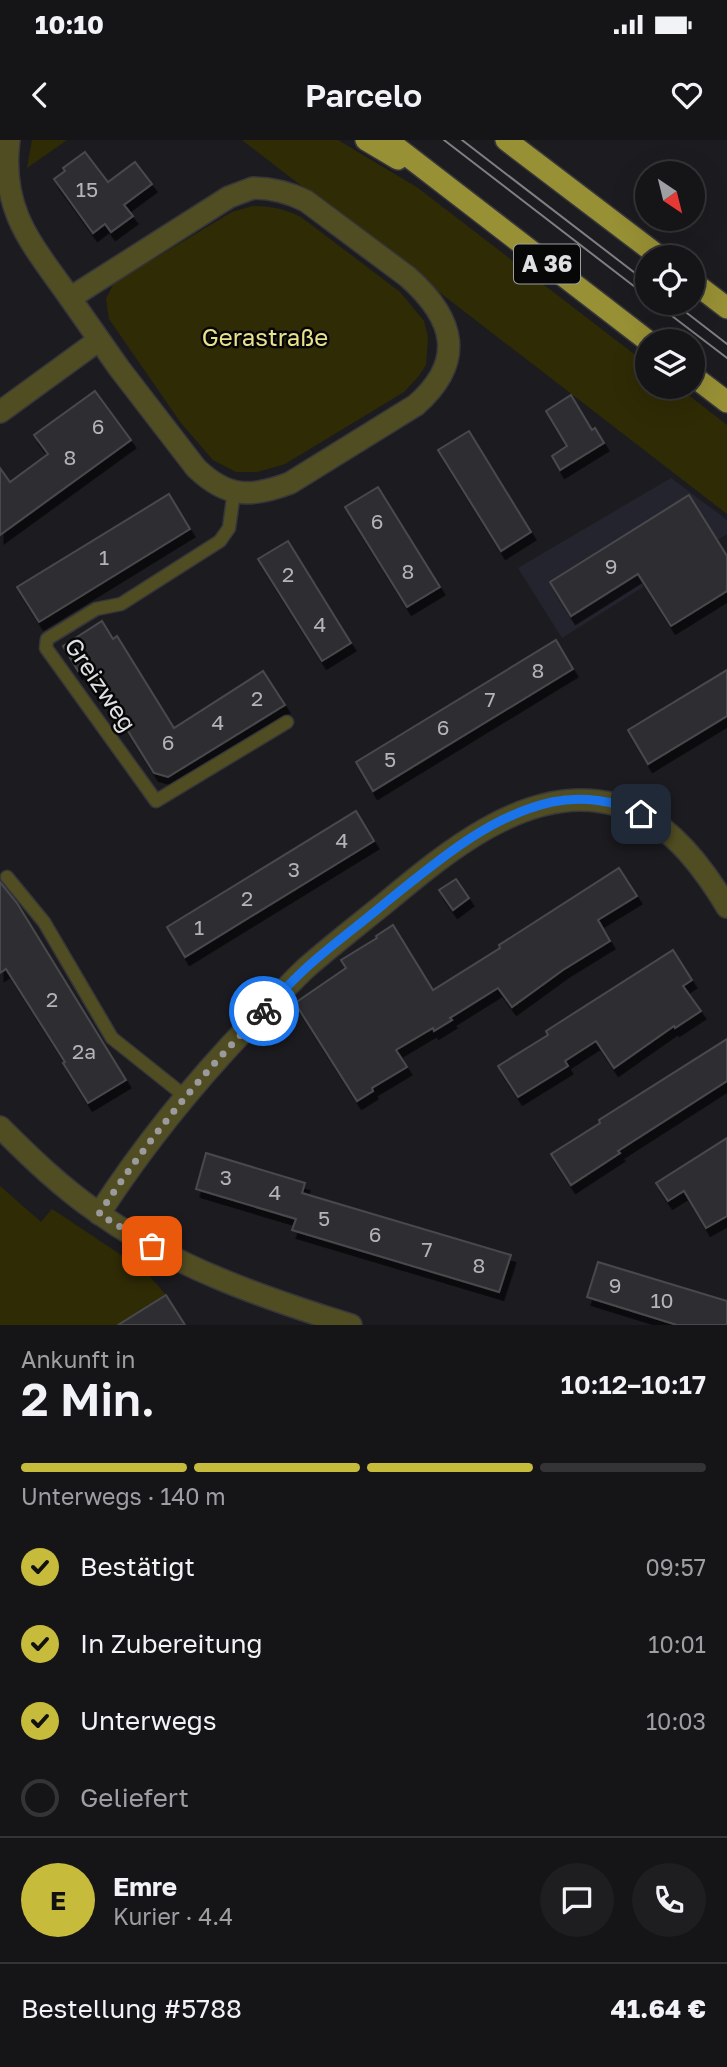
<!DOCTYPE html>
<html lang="de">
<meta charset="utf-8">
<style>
:root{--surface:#151518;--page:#1e1e21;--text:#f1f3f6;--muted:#9d9fa2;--line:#343437;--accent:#c7bb3c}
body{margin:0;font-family:"Golos Text",sans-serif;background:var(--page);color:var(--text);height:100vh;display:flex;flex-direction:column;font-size:26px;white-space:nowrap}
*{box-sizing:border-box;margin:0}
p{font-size:23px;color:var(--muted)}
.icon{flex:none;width:38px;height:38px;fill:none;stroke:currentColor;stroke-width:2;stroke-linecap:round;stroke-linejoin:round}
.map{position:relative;height:1185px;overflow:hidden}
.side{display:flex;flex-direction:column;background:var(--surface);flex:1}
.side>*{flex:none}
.needle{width:46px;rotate:145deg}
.tools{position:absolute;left:635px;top:21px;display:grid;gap:14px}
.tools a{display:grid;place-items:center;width:70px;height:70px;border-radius:50%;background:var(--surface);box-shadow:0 7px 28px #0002,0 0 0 2px var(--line);font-size:35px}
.pin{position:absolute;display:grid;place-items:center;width:60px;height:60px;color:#fff;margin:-30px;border-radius:14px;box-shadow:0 4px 10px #0006}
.courier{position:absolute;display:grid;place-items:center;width:70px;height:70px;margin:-35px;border:5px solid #1a73e8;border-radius:50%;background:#fff;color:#222;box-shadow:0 2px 9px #0007}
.headline em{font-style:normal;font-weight:600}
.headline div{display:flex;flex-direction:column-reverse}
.headline{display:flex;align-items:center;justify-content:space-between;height:119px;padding:0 21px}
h1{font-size:46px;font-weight:600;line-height:52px}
.bar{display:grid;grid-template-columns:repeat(4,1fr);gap:10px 7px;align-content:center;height:84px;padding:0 21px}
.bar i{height:9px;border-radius:5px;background:var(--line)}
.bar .current{background:var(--accent)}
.bar p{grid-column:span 4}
.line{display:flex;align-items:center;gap:18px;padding:0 21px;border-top:2px solid var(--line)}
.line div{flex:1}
.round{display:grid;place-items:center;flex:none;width:74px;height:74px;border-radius:37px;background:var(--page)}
ol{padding:0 21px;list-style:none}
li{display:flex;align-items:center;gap:21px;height:77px}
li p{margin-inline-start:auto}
li .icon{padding:7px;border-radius:50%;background:var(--accent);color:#111;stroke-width:4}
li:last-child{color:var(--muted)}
li i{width:38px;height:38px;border:4px solid var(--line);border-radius:50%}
.status{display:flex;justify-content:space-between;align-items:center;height:49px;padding:0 35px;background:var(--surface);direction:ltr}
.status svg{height:19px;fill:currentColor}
header{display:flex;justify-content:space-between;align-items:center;height:91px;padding:0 21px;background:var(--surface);font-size:32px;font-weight:600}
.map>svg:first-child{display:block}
.built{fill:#23242e}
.green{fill:#2f2b05}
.building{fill:#2e2f33;stroke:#48494d;stroke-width:2;filter:url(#shadow)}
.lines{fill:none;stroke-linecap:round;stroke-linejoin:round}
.lane-casing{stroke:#37373b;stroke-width:15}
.street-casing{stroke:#37373b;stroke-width:24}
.highway-casing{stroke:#37373b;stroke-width:24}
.lane{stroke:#514d22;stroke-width:12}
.street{stroke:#514d22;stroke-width:21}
.highway{stroke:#989035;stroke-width:21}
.tram{stroke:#7f7f82;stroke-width:2}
.done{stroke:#9b9b9e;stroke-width:7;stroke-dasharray:0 12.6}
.route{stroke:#1a73e8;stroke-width:9}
.labels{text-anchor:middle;stroke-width:5;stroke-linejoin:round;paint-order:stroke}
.number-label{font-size:21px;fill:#b3b4b6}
.shield{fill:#070708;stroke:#9e9fa1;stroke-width:2}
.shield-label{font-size:23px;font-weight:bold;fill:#dfe0e2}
.park-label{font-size:24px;fill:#e9e28a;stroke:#070708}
.street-label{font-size:24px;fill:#dfe0e2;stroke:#070708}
</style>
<div class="status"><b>10:10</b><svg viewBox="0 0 49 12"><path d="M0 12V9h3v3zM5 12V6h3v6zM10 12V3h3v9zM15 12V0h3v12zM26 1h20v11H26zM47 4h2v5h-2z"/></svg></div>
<header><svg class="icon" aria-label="back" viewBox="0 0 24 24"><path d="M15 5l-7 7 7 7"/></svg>Parcelo<svg class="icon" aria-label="heart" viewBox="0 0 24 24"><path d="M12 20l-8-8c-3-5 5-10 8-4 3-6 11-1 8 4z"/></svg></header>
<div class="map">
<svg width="727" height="1185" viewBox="0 0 727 1185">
<defs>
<filter id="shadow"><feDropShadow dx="4.5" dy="8" stdDeviation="0" flood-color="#0009"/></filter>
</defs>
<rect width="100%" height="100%" fill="#1c1c20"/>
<path class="built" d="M 671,338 L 727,380 L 727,394 L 562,498 L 518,428 Z"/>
<g class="green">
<path d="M 32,0 L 67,0 L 27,28 Z"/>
<path d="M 242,0 L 338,0 L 418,48 L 647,224 L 648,247 L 678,247 L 727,285 L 727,374 Z"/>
<path d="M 253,66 C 271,66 284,69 301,77 L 400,152 L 424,181 L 428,197 L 426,225 L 418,237 L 404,252 L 285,324 L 257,332 L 236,332 L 213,320 L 181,283 L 109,179 L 106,159 L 114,143 L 232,72 Z"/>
<path d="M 0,1046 L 41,1082 L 52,1069 L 145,1131 L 166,1155 L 118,1185 L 0,1185 Z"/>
</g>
<g class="building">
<path d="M 85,12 L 108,42 L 135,22 L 152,44 L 124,65 L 133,76 L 111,92 L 105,84 L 93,93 L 54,39 L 65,31 L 63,28 Z"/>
<path d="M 95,251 L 131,300 L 0,395 L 0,328 L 10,342 L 48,314 L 34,295 Z"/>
<path d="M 571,255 L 592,290 L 595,288 L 604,303 L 560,330 L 552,316 L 567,306 L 546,271 Z"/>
<path d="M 469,291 L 531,392 L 501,411 L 438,310 Z"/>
<path d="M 378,347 L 440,447 L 407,467 L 345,367 Z"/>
<path d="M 169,354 L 190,389 L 39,482 L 17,447 Z"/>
<path d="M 689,355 L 727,416 L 727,451 L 671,486 L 638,434 L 571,476 L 550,442 Z"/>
<path d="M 288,401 L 351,503 L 322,521 L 258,419 Z"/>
<path d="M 102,481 L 113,499 L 117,496 L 174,588 L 263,531 L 285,565 L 168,637 L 154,633 L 87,525 L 78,531 L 63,506 Z"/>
<path d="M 556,500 L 573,529 L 373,651 L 356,622 Z"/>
<path d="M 727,530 L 727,576 L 648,624 L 628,590 Z"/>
<path d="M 356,671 L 374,701 L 185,817 L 167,787 Z"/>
<path d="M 619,728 L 637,756 L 598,780 L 610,801 L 563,830 L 512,867 L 498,848 L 450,878 L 452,880 L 434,891 L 433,888 L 396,910 L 407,927 L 372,948 L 373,951 L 357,961 L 295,863 L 346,828 L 341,820 L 377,798 L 376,796 L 393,785 L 433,850 L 500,808 L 499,805 Z"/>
<path d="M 456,739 L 469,758 L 453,770 L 439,750 Z"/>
<path d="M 0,742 L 17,763 L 126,940 L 88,963 L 63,923 L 65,922 L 6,829 L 0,833 Z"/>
<path d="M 673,810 L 692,840 L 683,846 L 701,871 L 675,888 L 674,886 L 614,928 L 596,901 L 565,921 L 568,926 L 518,957 L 498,926 L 548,895 L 546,891 Z"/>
<path d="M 727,899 L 727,941 L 618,1011 L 620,1013 L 571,1045 L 551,1014 L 600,983 L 599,980 Z"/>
<path d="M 727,998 L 727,1076 L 706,1088 L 684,1051 L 668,1061 L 656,1043 Z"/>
<path d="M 206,1013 L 305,1043 L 302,1053 L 511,1115 L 499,1152 L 292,1090 L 296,1079 L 196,1049 Z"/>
<path d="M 598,1122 L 727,1161 L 727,1185 L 677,1185 L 587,1157 Z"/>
<path d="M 166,1155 L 185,1185 L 118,1185 Z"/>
</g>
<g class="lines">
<defs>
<g id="lane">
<path d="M 234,352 L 229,388 L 220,401 L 121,464 L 96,469 L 47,499 L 46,508 L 156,661 L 287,582"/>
<path d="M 7,737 L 44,782 L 112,898 L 186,957"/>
</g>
<g id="street">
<path d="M 9,0 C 0,71 32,104 70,158"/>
<path d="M 253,48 C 273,48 288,52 306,61 L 408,137 C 455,179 466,221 416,265 L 290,343 C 251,358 227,358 196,328 L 119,228 L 70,158 L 229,57 Z"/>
<path d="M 0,272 L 99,200"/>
<path d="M 0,987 C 31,1018 61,1047 97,1072 C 172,1126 263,1158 351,1185"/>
<path d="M 99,1074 C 147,1000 203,932 265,869 C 279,856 292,841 306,828 C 331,806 358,785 384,764 C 441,717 517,651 597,661 C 658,668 697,717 727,767"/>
</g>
<g id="highway">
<path d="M 366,0 L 398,19"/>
<path d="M 387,0 L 648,201"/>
<path d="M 506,0 L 660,117"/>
<path d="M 693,142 L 727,168"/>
<path d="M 693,236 L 727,262"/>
</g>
</defs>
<use href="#lane" class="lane-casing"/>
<use href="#street" class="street-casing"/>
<use href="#highway" class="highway-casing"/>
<use href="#lane" class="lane"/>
<use href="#street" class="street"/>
<use href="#highway" class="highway"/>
<g class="tram">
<path d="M 444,0 L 648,157"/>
<path d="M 462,0 L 648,143"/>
<path d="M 655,163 L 727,218"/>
<path d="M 674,163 L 727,204"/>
</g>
</g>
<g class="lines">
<path class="done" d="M 152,1106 L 99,1074 C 147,1001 202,933 264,871"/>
<path class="route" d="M 264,871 C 277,857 291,842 305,829 C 330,806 358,786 384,764 C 434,724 488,676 552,662 C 581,656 616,660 641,674"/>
</g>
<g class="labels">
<g class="number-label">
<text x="87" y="57">15</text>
<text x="98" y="294">6</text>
<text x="70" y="325">8</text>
<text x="377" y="389">6</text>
<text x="104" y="425">1</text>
<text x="611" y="434">9</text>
<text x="408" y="439">8</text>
<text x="288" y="442">2</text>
<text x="320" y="492">4</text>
<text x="538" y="538">8</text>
<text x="257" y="566">2</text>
<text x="490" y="567">7</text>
<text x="218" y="590">4</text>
<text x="443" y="595">6</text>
<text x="168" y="610">6</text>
<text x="390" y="627">5</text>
<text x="342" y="708">4</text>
<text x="294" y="737">3</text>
<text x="247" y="766">2</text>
<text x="199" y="795">1</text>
<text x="52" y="867">2</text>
<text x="84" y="919">2a</text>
<text x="226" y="1045">3</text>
<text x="275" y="1060">4</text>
<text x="324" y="1086">5</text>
<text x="375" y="1102">6</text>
<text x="427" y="1117">7</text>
<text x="479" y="1133">8</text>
<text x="615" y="1153">9</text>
<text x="662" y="1168">10</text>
</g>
<rect class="shield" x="514" y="104.5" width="66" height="39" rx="5"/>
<g class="shield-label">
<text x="547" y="132">A 36</text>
</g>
<g class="park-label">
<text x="265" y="206">Gerastraße</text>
</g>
<g class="street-label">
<text transform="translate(100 545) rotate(56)" y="8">Greizweg</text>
</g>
</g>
</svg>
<div class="tools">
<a><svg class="needle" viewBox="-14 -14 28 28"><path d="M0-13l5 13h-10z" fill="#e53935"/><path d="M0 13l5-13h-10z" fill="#9d9fa2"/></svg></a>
<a><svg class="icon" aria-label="locate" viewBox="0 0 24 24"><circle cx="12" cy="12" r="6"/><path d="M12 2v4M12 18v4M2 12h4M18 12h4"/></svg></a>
<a><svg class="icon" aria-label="layers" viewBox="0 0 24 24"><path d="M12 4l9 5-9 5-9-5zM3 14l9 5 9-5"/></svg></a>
</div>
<div class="pin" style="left:152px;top:1106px;background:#ea580c"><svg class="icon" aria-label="bag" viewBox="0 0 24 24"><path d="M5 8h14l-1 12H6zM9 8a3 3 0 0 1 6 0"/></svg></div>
<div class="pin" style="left:641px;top:674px;background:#1f2937"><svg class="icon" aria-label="home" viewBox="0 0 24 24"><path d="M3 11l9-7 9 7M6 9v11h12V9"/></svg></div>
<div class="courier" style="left:264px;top:871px"><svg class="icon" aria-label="bike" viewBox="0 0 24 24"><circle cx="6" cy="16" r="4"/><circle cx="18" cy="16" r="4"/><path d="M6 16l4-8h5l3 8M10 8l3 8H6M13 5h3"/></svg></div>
</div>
<section class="side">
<div class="headline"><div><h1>2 Min.</h1><p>Ankunft in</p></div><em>10:12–10:17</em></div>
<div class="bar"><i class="current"></i><i class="current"></i><i class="current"></i><i></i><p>Unterwegs · 140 m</p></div>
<ol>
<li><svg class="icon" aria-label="check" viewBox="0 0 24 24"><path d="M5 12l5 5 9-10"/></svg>Bestätigt<p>09:57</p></li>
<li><svg class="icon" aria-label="check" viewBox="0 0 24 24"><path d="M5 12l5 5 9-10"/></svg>In Zubereitung<p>10:01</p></li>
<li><svg class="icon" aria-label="check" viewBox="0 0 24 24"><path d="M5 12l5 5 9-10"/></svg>Unterwegs<p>10:03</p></li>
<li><i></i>Geliefert</li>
</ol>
<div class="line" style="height:126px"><b class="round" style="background:var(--accent);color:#111">E</b><div><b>Emre</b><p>Kurier · 4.4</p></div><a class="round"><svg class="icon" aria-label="chat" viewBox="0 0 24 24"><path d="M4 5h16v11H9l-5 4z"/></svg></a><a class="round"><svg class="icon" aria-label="phone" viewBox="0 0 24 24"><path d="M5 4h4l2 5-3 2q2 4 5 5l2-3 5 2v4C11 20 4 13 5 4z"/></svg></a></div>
<div class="line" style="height:91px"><div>Bestellung #5788</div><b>41.64 €</b></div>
</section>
